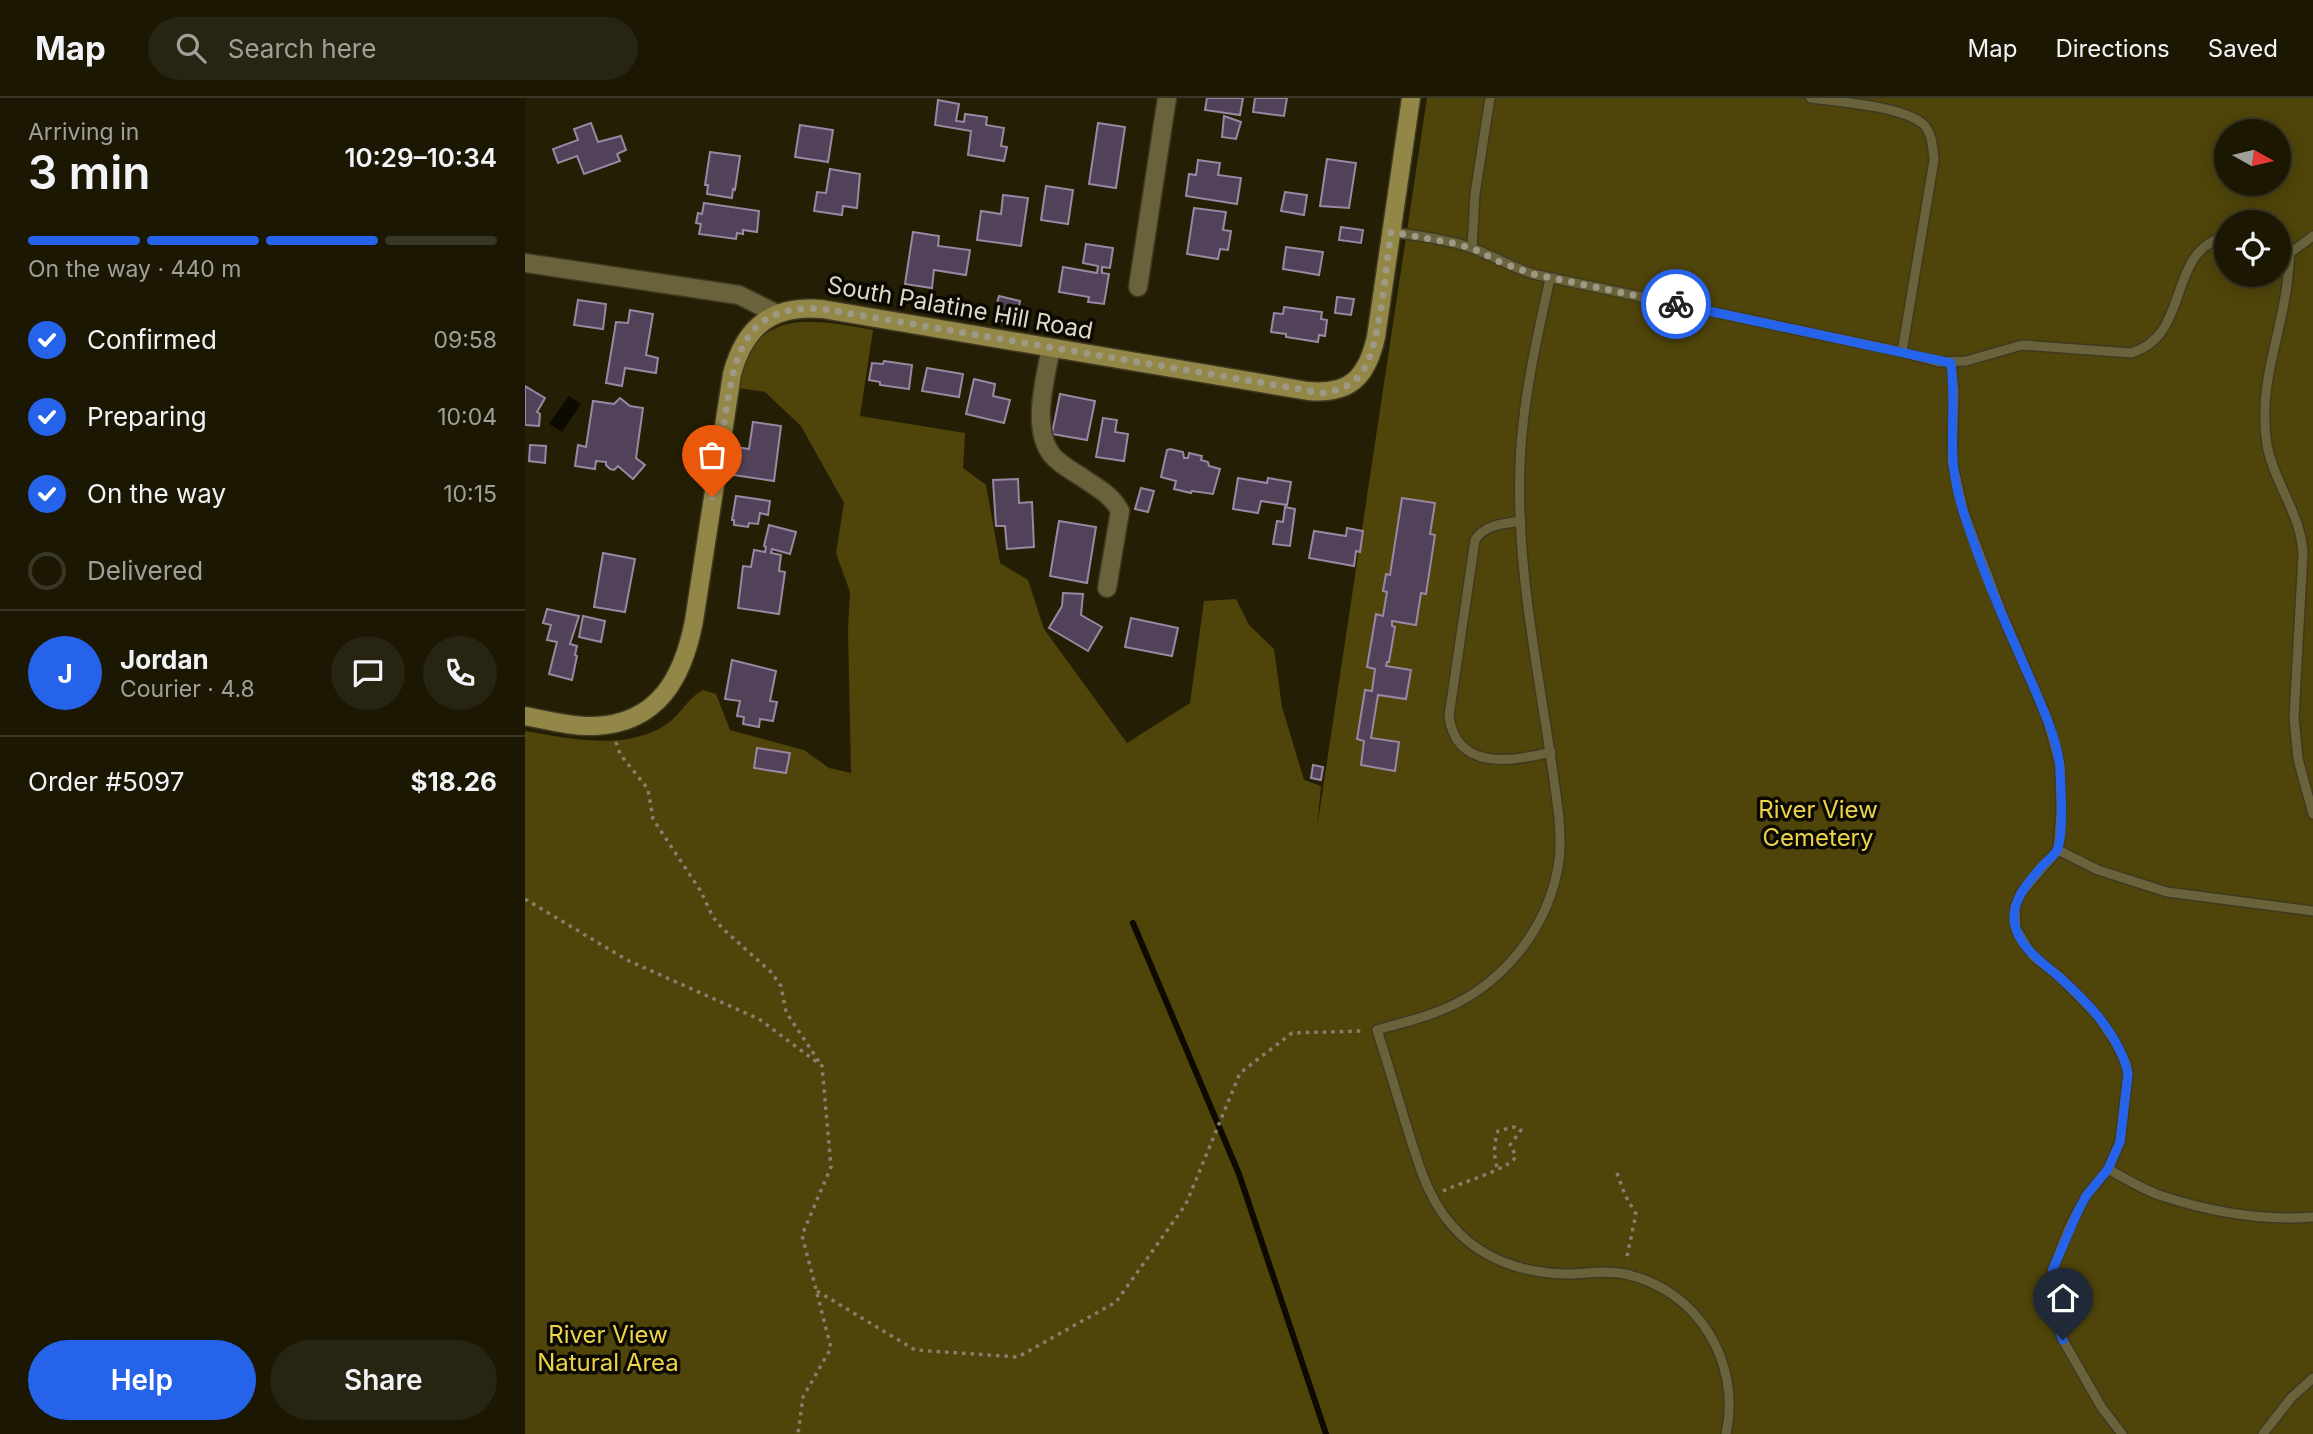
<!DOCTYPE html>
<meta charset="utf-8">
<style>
:root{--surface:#1b1703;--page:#282412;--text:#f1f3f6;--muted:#a09f9a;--line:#393625;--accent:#2563eb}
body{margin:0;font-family:Inter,sans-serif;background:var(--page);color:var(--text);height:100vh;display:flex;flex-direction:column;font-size:26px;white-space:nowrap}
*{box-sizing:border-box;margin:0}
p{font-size:23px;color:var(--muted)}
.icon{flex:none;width:38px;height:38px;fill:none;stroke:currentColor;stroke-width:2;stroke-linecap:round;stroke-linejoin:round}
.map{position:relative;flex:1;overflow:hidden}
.sheet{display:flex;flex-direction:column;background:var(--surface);width:525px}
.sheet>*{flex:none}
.needle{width:46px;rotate:98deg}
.controls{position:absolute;left:1689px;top:21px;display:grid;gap:14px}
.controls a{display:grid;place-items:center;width:77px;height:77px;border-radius:50%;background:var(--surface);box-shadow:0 4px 18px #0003,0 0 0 2px var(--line);font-size:35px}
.pin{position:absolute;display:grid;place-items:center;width:60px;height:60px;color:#fff;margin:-72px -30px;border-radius:50% 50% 50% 0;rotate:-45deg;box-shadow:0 0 7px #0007}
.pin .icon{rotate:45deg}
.courier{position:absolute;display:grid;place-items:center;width:70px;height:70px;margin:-35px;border:5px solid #2563eb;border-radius:50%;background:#fff;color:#222;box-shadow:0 2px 9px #0007}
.head em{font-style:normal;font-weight:600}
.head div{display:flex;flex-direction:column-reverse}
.head{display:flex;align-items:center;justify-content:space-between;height:119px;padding:0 28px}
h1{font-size:46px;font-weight:600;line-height:52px}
.bar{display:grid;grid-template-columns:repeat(4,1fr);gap:10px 7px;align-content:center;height:84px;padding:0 28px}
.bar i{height:9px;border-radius:5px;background:var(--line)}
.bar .selected{background:var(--accent)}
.bar p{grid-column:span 4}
.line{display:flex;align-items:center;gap:18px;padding:0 28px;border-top:2px solid var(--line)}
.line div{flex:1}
.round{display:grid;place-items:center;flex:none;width:74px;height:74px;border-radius:37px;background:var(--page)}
ol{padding:0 28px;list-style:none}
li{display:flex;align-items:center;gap:21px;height:77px}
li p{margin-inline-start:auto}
li .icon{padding:7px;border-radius:50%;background:var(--accent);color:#fff;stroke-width:4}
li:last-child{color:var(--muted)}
li i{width:38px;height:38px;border:4px solid var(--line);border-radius:50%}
.primary-button{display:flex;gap:14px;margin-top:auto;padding:14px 28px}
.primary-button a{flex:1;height:80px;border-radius:42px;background:var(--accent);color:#fff;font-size:28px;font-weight:600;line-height:80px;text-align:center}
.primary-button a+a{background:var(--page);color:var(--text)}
header{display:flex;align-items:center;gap:42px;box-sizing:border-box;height:98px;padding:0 35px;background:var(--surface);border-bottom:2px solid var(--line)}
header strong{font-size:33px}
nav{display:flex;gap:38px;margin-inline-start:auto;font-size:24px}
.search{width:490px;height:63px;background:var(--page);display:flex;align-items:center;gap:18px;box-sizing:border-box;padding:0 24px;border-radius:38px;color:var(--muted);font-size:26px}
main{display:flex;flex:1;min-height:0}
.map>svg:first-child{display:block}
.green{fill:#4f450a;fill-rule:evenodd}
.water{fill:#0d0a01}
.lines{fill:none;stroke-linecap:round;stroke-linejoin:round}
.stream{stroke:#0d0a01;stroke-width:6}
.building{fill:#51425a;stroke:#9988a3;stroke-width:2}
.lane-casing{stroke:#3e3920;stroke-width:12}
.street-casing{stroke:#3e3920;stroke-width:21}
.secondary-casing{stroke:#3e3920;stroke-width:21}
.path{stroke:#84806b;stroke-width:3.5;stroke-dasharray:3.5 5;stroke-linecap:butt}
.lane{stroke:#69623b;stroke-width:9}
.street{stroke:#69623b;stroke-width:18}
.secondary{stroke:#938748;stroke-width:18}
.done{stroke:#9c9985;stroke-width:7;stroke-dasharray:0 12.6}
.route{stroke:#2563eb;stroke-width:9}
.labels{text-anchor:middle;stroke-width:7;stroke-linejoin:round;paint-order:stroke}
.street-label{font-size:24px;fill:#dddaca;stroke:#0b0902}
.park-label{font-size:24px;fill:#ecd448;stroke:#0b0902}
</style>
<header>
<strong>Map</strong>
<div class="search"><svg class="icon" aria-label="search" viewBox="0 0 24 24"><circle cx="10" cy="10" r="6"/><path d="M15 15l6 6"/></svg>Search here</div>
<nav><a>Map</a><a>Directions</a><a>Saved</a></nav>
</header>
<main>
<section class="sheet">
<div class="head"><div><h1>3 min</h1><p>Arriving in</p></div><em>10:29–10:34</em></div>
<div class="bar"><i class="selected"></i><i class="selected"></i><i class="selected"></i><i></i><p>On the way · 440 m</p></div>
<ol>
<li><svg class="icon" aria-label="check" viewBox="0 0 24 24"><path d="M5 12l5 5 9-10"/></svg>Confirmed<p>09:58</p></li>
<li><svg class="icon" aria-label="check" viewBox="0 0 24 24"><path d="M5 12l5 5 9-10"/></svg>Preparing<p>10:04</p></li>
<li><svg class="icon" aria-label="check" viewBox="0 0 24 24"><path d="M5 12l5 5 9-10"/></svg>On the way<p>10:15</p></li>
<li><i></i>Delivered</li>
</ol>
<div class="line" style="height:126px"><b class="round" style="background:var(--accent);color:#fff">J</b><div><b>Jordan</b><p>Courier · 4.8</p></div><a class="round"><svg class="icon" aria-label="chat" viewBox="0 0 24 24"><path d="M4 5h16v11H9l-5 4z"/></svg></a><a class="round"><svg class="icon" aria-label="phone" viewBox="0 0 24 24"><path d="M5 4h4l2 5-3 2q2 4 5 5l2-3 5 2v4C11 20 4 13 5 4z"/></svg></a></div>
<div class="line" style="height:91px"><div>Order #5097</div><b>$18.26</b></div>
<div class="primary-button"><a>Help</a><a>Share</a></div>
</section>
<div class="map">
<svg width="1788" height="1336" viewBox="0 0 1788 1336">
<rect width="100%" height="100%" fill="#241f04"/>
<path class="green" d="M 902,0 L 1788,0 L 1788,1336 L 0,1336 L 0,633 C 43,640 92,652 134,631 C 155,620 160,602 178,592 L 191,596 L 205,632 L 279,652 L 304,670 L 326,675 L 323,531 L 325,494 L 311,455 L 319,405 L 276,328 L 240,294 L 213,290 C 228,208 285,221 348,232 L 335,318 L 440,335 L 438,370 L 461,387 L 475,465 L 503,482 L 519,531 L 602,645 L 665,605 L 679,503 L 711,501 L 724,527 L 749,551 L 757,609 L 779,682 L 796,688 L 792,730 ZM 1701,33 L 1754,33 L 1754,86 L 1701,86 ZM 1701,124 L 1754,124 L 1754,177 L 1701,177 Z"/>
<path class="water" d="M 44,298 L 56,306 L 37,334 L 24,326 Z"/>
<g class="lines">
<path class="stream" d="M 608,825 L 714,1076 L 801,1336"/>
</g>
<g class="building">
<path d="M 682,0 L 718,0 L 715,17 L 680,12 Z"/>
<path d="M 730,0 L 762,0 L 759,18 L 728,14 Z"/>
<path d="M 413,2 L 434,6 L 431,23 L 439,24 L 440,16 L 462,19 L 461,27 L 479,30 L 476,48 L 482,49 L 479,63 L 443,57 L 446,33 L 410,27 Z"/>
<path d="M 699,18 L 716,24 L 711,41 L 697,39 Z"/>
<path d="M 66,25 L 73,44 L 96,38 L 101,52 L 92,56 L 95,63 L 59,76 L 52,58 L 33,65 L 28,51 L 53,42 L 49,31 Z"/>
<path d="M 573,25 L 600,29 L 591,90 L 564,86 Z"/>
<path d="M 275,27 L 308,32 L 303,64 L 270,59 Z"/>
<path d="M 185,54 L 215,58 L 210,92 L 208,91 L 207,100 L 182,96 L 183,87 L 180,87 Z"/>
<path d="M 802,61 L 831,65 L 824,110 L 795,108 Z"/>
<path d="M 673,62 L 695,65 L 693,77 L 716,80 L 712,106 L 661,98 L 664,76 L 671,77 Z"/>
<path d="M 305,71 L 335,76 L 332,110 L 318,108 L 317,117 L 289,113 L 292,94 L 301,95 Z"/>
<path d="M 521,88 L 548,92 L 543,126 L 516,122 Z"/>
<path d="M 760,94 L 782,97 L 779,117 L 756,113 Z"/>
<path d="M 478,97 L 503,100 L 496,148 L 452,142 L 456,113 L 476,116 Z"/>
<path d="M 179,105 L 234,113 L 232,134 L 218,132 L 218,136 L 212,135 L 211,141 L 174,136 L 176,126 L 171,125 L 173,115 L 177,116 Z"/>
<path d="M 669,110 L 701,114 L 698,132 L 706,133 L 703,152 L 695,151 L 693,161 L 662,156 Z"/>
<path d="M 816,129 L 838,132 L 836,145 L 814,142 Z"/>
<path d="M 388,134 L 414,138 L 413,148 L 445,152 L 441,177 L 409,172 L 407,190 L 380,186 Z"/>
<path d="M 561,146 L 588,150 L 585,170 L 577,169 L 577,175 L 584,176 L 579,206 L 563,204 L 564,199 L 534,194 L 538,169 L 572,175 L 573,168 L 558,165 Z"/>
<path d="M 761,149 L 798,154 L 794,177 L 758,171 Z"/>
<path d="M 474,198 L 495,203 L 490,225 L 468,221 Z"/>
<path d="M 812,199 L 829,201 L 826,217 L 810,215 Z"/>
<path d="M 53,202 L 81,206 L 78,231 L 49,227 Z"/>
<path d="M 759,209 L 797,214 L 796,221 L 802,222 L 800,238 L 794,237 L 793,244 L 761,239 L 761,236 L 746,234 L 749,215 L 758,216 Z"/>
<path d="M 105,212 L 128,216 L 121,257 L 133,260 L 131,275 L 100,270 L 97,288 L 81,285 L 91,224 L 103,225 Z"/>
<path d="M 359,263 L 387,267 L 384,291 L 355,287 L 355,284 L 344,282 L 347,265 L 358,266 Z"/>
<path d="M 402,270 L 438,276 L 434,299 L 397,293 Z"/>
<path d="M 449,281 L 470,286 L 468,298 L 485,302 L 479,325 L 441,316 Z"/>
<path d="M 0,288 L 20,300 L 12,314 L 15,316 L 14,328 L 0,327 Z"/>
<path d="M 535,296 L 570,303 L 562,342 L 527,336 Z"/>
<path d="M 95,300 L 105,308 L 118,310 L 111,360 L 120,367 L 108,381 L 93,368 L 89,372 L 85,371 L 81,367 L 81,364 L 71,363 L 70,371 L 50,368 L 53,347 L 61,349 L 68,303 L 89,306 Z"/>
<path d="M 578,320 L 592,322 L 590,334 L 603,336 L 599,363 L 571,359 Z"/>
<path d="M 228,324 L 256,328 L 249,383 L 208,377 L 211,349 L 224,351 Z"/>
<path d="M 5,347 L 21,348 L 20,365 L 4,363 Z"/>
<path d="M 645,351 L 658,354 L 659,360 L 663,360 L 664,355 L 677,358 L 676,362 L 683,364 L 684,368 L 695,371 L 688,396 L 667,393 L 666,395 L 649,391 L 651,383 L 636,379 L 642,352 Z"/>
<path d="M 713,380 L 742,385 L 743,380 L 766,384 L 762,407 L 736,403 L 733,415 L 708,411 Z"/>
<path d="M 493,381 L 494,405 L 507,404 L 509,449 L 482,451 L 480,428 L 471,428 L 468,382 Z"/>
<path d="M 616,390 L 629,393 L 623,414 L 610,411 Z"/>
<path d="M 211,398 L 245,403 L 243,417 L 235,415 L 233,426 L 224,425 L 223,429 L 209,427 L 209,422 L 207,422 Z"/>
<path d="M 877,400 L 910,405 L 905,436 L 910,437 L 901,496 L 896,495 L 891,527 L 867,523 L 867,528 L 870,529 L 864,564 L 862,564 L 861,568 L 886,572 L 881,601 L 853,597 L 846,640 L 874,644 L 870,673 L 836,667 L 839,643 L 832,641 L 840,592 L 847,593 L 850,571 L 842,569 L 851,516 L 858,518 L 862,494 L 858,493 L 861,476 L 865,477 Z"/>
<path d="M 760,409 L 770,411 L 765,448 L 748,446 L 752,423 L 758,424 Z"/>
<path d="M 534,423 L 571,429 L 562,485 L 525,478 Z"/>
<path d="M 244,427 L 271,434 L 265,456 L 247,451 L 246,455 L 256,457 L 254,473 L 260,474 L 254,516 L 213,510 L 218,468 L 226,469 L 229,452 L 240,454 L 241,449 L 239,448 Z"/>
<path d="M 822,430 L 838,433 L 835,454 L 831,453 L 829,468 L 784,460 L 789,433 L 821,438 Z"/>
<path d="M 78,455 L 110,461 L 100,514 L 69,509 Z"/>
<path d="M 538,495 L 558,496 L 556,517 L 577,529 L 563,553 L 524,530 L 537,508 Z"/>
<path d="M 22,511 L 54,518 L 45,546 L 52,548 L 50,557 L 52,558 L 47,582 L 24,576 L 32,544 L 22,542 L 26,527 L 18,525 Z"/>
<path d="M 58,518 L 80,523 L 76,544 L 54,539 Z"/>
<path d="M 606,520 L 653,530 L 647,558 L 600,549 Z"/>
<path d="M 207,562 L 251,573 L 245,603 L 252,604 L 248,623 L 235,621 L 234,629 L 218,626 L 219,619 L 212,618 L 215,603 L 200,601 Z"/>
<path d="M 232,650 L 265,655 L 261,675 L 229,670 Z"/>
<path d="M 788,667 L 798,669 L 796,682 L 786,680 Z"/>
</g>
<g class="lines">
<defs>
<g id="lane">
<path d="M 1286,0 C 1313,4 1378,8 1398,26 C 1407,34 1408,50 1409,62 L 1377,254"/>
<path d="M 866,134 C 893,138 921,141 947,150 C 968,158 987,169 1008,176 L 1377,254 L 1414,264 L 1441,263 L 1497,247 L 1606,255 C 1667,237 1640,154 1701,138"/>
<path d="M 1788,138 L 1765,155 C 1764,167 1763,180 1761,193 C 1753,247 1733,290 1742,347 C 1749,385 1776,416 1778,455 L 1769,620 L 1773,661 L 1788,716"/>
<path d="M 947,150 L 950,96 L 965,0"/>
<path d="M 1754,150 L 1765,155"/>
<path d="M 1025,180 C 1013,236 1000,291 996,348 C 987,470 1020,599 1034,720 C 1035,734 1036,749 1034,763 C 1024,832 974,892 909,915 C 891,922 871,926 852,932 C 862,963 871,993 880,1023 C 893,1064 903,1106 935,1136 C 965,1165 1006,1176 1047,1176 C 1064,1175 1082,1172 1100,1176 C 1172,1191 1217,1264 1201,1336"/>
<path d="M 1426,265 L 1429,293 L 1427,363 L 1439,415 L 1478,518 L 1522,620 L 1535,667 L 1536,714 L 1533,752 L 1496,795 L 1490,809 L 1491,831 L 1508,858 L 1535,879 L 1573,918 L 1589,942 L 1601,965 L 1603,976 L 1595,1044 L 1583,1071 C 1600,1080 1618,1092 1637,1098 C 1686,1114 1736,1123 1788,1119"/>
<path d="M 996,423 C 979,426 960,426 950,442 L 924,618 C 931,673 987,664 1026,654"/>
<path d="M 1533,752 L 1573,772 L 1642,794 L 1788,813"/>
<path d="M 1583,1071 L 1561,1098 L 1545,1128 L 1528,1171 L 1522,1200 L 1538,1242 L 1577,1310 L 1597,1336"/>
<path d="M 1738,1336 L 1766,1300 L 1788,1280"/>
</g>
<g id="street">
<path d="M 0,165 L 214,197 L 252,216"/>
<path d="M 613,189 L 642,0"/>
<path d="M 526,250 C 520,281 506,331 527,357 C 535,367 548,373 558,380 C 572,390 587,397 595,413 L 582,490"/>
</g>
<path id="secondary" d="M 0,618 C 22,622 47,629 70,628 C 134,625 158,579 169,523 L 207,276 C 220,228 247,207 297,211 L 783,293 C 825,297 842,279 851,239 L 886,0"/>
</defs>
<use href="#lane" class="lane-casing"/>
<use href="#street" class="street-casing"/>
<use href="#secondary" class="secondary-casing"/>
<g class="path">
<path d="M 91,644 L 95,656 L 123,691 L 128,721 L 175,792 L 188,819 L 197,830 L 246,874 L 256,888 L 261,914 L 295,965"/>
<path d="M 0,801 L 102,862 L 234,921 L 297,968 L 306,1069 L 277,1137 L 306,1250 L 278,1299 L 273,1336"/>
<path d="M 1092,1075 L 1100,1097 L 1111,1116 L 1101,1163"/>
<path d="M 918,1093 C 934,1085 986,1071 991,1058 L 985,1047 L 996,1032 L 989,1029 L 973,1033 C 969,1044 968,1061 973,1071"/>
<path d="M 292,1193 L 390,1252 L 493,1259 L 591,1204 L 661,1106 L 715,975 L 767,935 L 838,933"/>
</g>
<use href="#lane" class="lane"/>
<use href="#street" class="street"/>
<use href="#secondary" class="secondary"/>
</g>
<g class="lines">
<path class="done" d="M 187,399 C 192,372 196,346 200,319 C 210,256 219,205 298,211 L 798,295 C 813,293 826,288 836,276 C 855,252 861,167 866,134 L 927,145 L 947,150 L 975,164 L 1008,176 L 1151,206"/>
<path class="route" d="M 1151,206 L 1426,265 C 1430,297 1426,329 1428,361 C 1429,389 1440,421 1450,448 C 1466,495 1487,540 1507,585 C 1518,612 1533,642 1535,671 C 1536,691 1539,732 1533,750 C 1531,756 1523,762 1519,766 C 1504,783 1482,806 1491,831 C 1498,852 1517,864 1533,878 C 1562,903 1595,937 1603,976 L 1595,1044 L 1583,1071 L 1561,1098 L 1553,1113 L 1528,1171 L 1522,1200 L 1538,1242"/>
</g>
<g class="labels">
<g class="street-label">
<text transform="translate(435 210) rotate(10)" y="8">South Palatine Hill Road</text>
</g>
<g class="park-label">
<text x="1293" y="720">River View<tspan x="1293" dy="28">Cemetery</tspan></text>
<text x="83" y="1245">River View<tspan x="83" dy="28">Natural Area</tspan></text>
</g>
</g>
</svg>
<div class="controls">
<a><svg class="needle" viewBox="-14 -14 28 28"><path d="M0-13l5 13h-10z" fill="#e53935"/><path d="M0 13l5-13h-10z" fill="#a09f9a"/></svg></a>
<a><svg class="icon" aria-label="locate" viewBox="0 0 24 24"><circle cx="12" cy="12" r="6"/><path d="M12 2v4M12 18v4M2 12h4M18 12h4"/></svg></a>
</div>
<div class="pin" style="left:187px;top:399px;background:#ea580c"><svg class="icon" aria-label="bag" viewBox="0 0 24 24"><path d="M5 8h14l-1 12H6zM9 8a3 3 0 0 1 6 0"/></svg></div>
<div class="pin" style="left:1538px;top:1242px;background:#1f2937"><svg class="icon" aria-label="home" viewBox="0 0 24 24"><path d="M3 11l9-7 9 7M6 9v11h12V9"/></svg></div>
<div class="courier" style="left:1151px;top:206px"><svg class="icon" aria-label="bike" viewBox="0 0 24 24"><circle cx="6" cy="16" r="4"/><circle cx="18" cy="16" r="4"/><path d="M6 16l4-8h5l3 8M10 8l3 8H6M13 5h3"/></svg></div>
</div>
</main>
